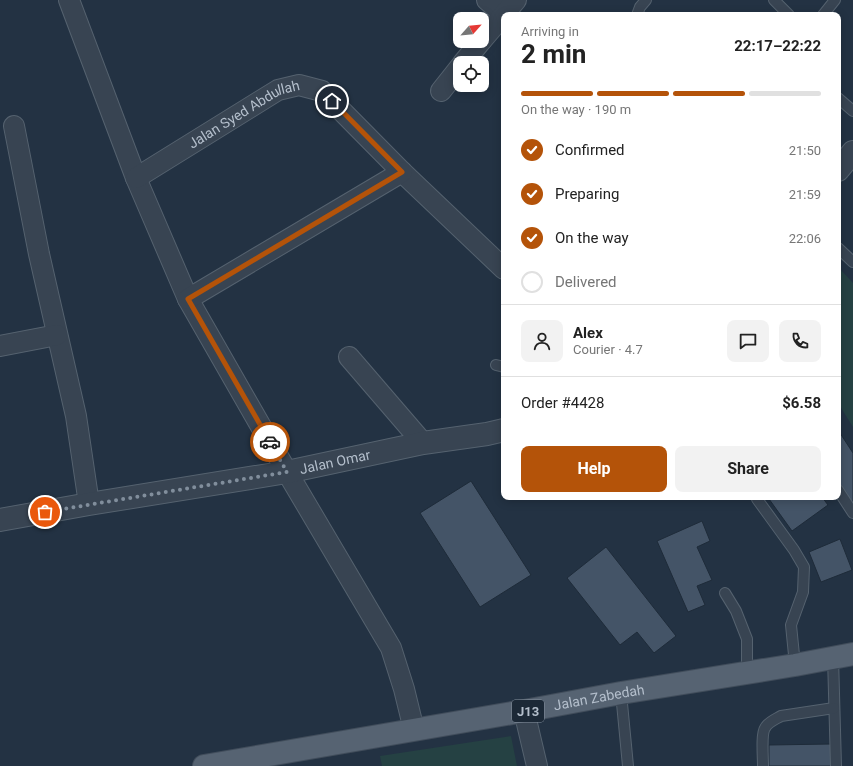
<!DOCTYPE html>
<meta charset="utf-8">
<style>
:root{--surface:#fff;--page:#f2f2f2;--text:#222;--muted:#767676;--line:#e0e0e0;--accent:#b45309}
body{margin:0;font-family:Roboto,sans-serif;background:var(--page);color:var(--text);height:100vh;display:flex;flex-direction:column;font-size:15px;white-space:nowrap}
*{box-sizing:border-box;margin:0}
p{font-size:13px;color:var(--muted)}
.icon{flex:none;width:22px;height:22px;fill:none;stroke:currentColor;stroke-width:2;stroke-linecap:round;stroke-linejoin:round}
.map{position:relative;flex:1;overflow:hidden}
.panel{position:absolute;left:501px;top:12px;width:340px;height:488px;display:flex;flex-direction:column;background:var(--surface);border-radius:8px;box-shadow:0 2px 10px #0003}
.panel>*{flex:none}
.needle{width:26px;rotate:63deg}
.tools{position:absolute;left:453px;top:12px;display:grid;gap:8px}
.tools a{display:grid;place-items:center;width:36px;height:36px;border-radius:8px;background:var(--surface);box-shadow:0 2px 10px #0003;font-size:20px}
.pin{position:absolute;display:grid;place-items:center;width:34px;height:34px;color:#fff;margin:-17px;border:2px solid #fff;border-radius:50%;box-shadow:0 1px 4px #0007}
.courier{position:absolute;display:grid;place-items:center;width:40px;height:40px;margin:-20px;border:3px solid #b45309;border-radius:50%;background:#fff;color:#222;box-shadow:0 1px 5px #0007}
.summary em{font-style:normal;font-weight:700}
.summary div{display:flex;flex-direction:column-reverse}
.summary{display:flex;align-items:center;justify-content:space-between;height:68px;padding:0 20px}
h1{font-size:26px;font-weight:700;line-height:30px}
.bar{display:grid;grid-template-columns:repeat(4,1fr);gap:6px 4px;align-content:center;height:48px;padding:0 20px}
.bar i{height:5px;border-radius:3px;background:var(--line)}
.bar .on{background:var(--accent)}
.bar p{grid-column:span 4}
.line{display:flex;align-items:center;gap:10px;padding:0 20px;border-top:1px solid var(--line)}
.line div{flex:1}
.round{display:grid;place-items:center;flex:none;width:42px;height:42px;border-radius:8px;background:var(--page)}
ol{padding:0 20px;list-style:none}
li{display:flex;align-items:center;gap:12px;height:44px}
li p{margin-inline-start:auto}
li .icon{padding:4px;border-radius:50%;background:var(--accent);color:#fff;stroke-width:4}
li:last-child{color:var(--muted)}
li i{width:22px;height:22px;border:2px solid var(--line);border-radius:50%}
.cta{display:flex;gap:8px;margin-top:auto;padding:8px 20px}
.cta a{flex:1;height:46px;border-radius:8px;background:var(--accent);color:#fff;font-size:16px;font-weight:700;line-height:46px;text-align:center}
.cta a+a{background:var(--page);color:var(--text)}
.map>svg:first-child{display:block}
.green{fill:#254143}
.building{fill:#445467;stroke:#1e2b39}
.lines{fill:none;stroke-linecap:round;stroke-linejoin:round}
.service-casing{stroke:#55626f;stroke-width:12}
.minor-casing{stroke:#55626f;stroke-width:22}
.tertiary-casing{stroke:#55626f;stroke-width:24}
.primary-casing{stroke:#414d5b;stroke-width:24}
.service{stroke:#384452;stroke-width:10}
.minor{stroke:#384452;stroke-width:20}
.tertiary{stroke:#384452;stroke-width:22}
.primary{stroke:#566372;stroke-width:22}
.done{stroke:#818e9c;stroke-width:4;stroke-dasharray:0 7.2}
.route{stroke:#b45309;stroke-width:5}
.labels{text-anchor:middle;stroke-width:3.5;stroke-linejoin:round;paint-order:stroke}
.shield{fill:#1c2937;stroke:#86929f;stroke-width:1}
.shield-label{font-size:13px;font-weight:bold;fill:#b4bfcc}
.street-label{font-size:14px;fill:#b4bfcc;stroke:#1c2937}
</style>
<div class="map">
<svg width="853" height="766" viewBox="0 0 853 766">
<rect width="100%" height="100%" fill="#233243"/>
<g class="green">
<path d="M 838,267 L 853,283 L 853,427 L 838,403 Z"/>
<path d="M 511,736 L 517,766 L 382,766 L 380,756 Z"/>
</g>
<g class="building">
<path d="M 838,430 L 853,453 L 853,506 L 838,482 Z"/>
<path d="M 471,481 L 531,575 L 480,607 L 420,513 Z"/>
<path d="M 772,497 L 822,497 L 828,505 L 792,531 L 769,499 Z"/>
<path d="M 702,521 L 710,541 L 697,547 L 712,580 L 697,586 L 705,605 L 688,612 L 657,541 Z"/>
<path d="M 840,539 L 852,570 L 821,582 L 809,552 Z"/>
<path d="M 606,547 L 676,636 L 654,653 L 637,632 L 620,645 L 567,578 Z"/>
<path d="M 831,744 L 832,766 L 769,766 L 769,745 Z"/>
</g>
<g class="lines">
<defs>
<g id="service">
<path d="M 774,0 L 789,15"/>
<path d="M 637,15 L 640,7 L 646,0"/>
<path d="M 823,15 L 835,0"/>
<path d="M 838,98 L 853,111"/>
<path d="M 838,248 L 853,262"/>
<path d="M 496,365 L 504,367"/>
<path d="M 838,490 L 853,513"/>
<path d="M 757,499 L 794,550 L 804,567 L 803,592 L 791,625 L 795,665"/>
<path d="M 725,593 L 736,611 L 747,639 L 747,672"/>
<path d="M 833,657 L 836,766"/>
<path d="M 621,693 L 628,766"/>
<path d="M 763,766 C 763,757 761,734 765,728 C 768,722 776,719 781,716 L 834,708"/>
</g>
<g id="minor">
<path d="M 69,0 L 136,178 L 188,299 L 287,472 L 391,648 L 404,689 L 414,730"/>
<path d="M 487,0 L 505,15"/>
<path d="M 482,40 L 516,0"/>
<path d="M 463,63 L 481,41"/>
<path d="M 441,91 L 460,67"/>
<path d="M 14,126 L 39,254 L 76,416 L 89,504"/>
<path id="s1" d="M 136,178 L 278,90 L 299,85 L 322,91 L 402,172 L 504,269"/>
<path d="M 188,299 L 402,172"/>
<path d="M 0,346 L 57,335"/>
<path d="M 349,357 L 423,443"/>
<path d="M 524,711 L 537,766"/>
</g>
<g id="tertiary">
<path d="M 838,170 L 853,152"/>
<path id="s2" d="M 0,520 L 89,504 L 287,472 L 423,443 L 487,434 L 504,430"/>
</g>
<g id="primary">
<path id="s3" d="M 204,766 L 524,711 L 621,693 L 795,665 L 853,654"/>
</g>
</defs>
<use href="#service" class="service-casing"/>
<use href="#minor" class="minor-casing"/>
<use href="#tertiary" class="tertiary-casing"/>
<use href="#primary" class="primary-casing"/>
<use href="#service" class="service"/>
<use href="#minor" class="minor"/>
<use href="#tertiary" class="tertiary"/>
<use href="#primary" class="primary"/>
</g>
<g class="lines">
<path class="done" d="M 45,512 L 287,472 L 270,442"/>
<path class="route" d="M 270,442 L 188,299 L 402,172 L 332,101"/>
</g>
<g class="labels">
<rect class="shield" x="512" y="700" width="32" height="22" rx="3"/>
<g class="shield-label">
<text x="528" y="716">J13</text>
</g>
<g class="street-label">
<text dy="5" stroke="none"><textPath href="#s1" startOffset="126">Jalan Syed Abdullah</textPath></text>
<text dy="5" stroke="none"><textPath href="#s2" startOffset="340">Jalan Omar</textPath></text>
<text dy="5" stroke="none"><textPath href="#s3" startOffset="401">Jalan Zabedah</textPath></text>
</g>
</g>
</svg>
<div class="tools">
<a><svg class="needle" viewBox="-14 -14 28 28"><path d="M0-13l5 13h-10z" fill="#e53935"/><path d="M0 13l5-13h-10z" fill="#767676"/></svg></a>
<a><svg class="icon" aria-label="locate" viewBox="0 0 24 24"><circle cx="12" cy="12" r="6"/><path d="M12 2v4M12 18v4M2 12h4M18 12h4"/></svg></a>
</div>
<div class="pin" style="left:45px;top:512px;background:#ea580c"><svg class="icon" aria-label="bag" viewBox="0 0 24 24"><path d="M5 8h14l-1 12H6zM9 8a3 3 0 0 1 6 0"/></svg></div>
<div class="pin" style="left:332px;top:101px;background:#1f2937"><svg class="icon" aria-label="home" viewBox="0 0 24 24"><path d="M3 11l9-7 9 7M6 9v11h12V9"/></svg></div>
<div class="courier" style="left:270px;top:442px"><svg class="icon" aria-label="car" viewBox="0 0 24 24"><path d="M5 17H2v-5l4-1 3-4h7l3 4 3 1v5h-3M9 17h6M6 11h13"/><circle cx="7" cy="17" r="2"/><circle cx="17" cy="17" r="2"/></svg></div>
<section class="panel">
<div class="summary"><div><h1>2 min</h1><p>Arriving in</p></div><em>22:17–22:22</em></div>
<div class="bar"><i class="on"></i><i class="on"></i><i class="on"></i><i></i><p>On the way · 190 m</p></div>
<ol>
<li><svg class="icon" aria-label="check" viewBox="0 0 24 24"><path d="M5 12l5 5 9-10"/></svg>Confirmed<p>21:50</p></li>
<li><svg class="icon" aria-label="check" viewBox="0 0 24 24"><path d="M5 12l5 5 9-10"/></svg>Preparing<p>21:59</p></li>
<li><svg class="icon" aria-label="check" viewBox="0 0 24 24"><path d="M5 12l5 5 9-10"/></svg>On the way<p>22:06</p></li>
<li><i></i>Delivered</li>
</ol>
<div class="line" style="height:72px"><a class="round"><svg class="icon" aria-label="person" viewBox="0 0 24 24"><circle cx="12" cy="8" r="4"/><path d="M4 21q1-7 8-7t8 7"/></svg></a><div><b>Alex</b><p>Courier · 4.7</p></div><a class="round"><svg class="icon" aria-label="chat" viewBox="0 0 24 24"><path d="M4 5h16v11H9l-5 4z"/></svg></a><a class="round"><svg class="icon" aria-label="phone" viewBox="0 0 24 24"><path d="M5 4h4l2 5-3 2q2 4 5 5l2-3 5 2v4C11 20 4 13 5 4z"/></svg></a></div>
<div class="line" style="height:52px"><div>Order #4428</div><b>$6.58</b></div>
<div class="cta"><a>Help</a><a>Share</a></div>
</section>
</div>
